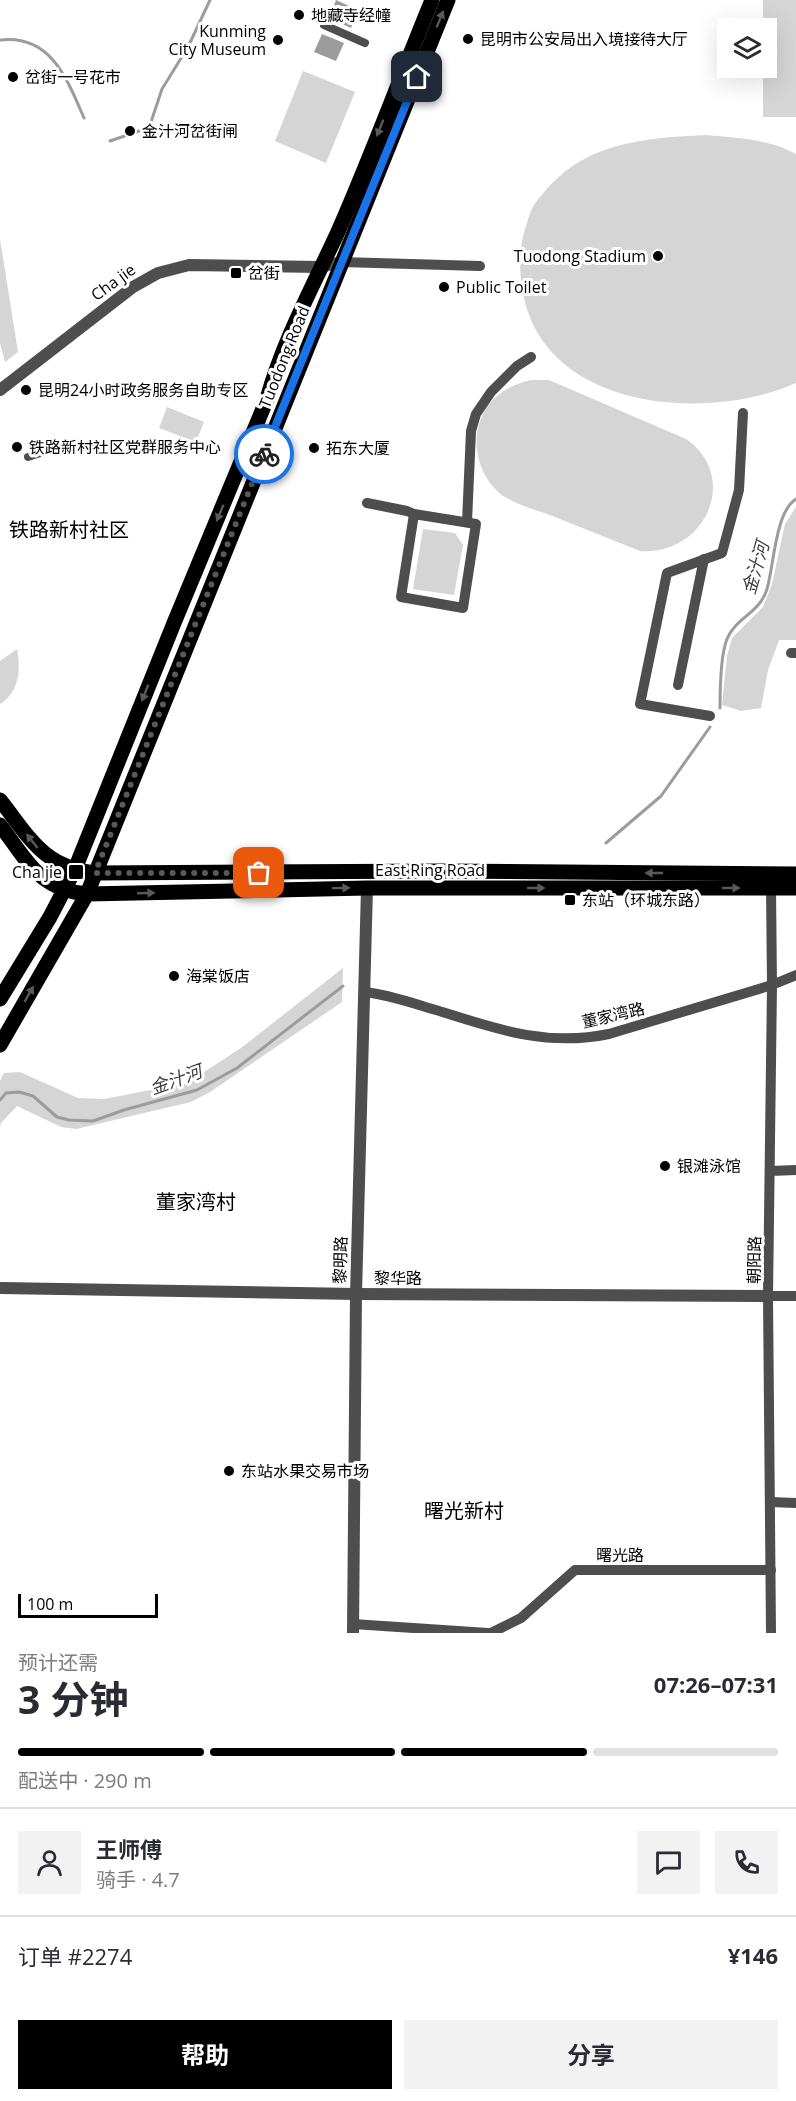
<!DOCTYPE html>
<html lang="zh">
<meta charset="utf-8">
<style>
:root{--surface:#fff;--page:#f2f2f3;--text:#2b2b33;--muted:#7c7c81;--line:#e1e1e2;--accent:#000}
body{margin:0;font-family:"Open Sans","Noto Sans SC",sans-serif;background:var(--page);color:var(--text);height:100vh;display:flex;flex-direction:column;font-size:22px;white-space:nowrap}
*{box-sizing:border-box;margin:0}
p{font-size:20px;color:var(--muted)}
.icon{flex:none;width:33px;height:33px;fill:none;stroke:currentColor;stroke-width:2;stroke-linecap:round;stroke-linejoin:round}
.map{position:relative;height:1633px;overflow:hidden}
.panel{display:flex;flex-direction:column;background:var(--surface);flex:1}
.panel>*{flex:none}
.controls{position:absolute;left:717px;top:18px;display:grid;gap:12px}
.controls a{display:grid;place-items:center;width:60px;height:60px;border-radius:0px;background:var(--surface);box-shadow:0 6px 24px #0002;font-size:30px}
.scale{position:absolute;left:18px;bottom:15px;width:140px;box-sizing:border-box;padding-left:6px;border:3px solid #000;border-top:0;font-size:16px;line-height:21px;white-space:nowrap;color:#000;-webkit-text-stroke:4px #fff;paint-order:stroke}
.pin{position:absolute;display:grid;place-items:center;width:51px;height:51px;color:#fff;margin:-26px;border-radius:12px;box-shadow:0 3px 9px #0006}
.courier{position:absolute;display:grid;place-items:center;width:60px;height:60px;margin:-30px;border:4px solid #1a73e8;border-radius:50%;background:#fff;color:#222;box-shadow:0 2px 8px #0007}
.headline em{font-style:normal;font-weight:700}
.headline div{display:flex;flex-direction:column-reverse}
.headline{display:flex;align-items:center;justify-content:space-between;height:102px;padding:0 18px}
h1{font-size:39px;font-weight:700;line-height:45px}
.bar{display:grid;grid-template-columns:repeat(4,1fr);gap:9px 6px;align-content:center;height:72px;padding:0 18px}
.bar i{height:8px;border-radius:4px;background:var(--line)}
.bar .selected{background:var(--accent)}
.bar p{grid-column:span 4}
.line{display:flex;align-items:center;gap:15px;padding:0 18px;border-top:2px solid var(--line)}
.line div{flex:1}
.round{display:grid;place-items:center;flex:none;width:63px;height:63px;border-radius:0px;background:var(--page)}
.button{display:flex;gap:12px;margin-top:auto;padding:12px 18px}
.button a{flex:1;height:69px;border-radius:0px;background:var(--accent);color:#fff;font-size:24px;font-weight:700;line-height:69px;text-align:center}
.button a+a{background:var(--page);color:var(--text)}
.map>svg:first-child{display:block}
.green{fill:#d5d5d5}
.water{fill:#9c9c9c}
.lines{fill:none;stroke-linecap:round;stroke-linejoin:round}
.stream{stroke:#9c9c9c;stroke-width:3}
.pedestrian{stroke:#4e4e4e;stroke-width:8}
.minor{stroke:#4e4e4e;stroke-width:10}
.tertiary{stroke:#4e4e4e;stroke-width:12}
.primary{stroke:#000;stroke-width:15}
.oneway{fill:#595959}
.done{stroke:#595959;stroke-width:6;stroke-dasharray:0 10.8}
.route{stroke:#1a73e8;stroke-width:8}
.poi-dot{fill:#000;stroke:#fff;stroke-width:2}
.labels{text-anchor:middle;stroke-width:6;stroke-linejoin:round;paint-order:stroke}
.poi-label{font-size:16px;fill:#000;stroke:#fff;text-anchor:start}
.street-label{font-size:16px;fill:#000;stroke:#fff}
.water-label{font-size:18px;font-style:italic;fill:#3d3d3d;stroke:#fff}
.quarter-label{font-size:20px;fill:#000;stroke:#fff}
</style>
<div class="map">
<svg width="796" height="1633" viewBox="0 0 796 1633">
<rect width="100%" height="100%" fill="#fff"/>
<g class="green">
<path d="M 763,0 L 796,0 L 796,117 L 763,117 L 763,68 L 766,68 L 766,28 L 763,28 Z"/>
<path d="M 303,71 L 355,92 L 326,163 L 275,141 Z"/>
<path d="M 707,135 C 736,138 770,139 796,154 L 796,383 C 709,422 549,411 524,298 C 519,274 518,250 526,226 C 528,220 530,211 534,205 C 547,186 567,167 588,157 C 625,139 666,137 707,135 Z"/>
<path d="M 0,239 L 18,352 L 5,362 L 0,343 Z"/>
<path d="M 531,380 L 549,380 L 686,439 C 741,477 705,556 640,551 C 610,539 580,527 550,515 C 536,510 520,506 507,498 C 482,484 470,448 480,421 C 488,398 508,385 531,380 Z"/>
<path d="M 167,407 L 204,422 L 196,442 L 159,428 Z"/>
<path d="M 796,507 L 796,640 L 779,640 L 768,670 L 761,708 L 741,711 L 722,705 L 727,656 L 732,638 L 763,607 L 772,584 L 785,524 Z"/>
<path d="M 423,529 L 455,533 L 463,545 L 454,595 L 413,589 Z"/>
<path d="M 17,649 C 21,670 19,692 0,704 L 0,661 Z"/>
<path d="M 343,968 L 342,1002 L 210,1092 L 191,1102 L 76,1129 L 61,1127 L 17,1106 L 1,1123 L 0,1128 L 0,1081 L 4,1073 L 20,1072 L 78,1098 L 104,1099 L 187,1083 L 241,1048 Z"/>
</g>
<g class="water">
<path d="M 336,0 L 358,10 L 351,28 L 329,18 Z"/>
<path d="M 322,34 L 344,43 L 336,61 L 314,52 Z"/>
</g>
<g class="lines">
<g class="stream">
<path d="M 0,40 C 51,34 67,79 84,118"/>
<path d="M 110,141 L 142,130 L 150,125 L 162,89 L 188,47 L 210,0"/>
<path d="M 720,708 C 720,691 721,654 727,639 C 735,618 760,613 767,589 C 774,566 775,512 796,499"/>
<path d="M 606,843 L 661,796 L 710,727"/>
<path d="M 0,1100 L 6,1093 L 19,1092 L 33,1096 L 57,1117 L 69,1120 L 93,1121 L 124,1110 L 197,1090 L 237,1068 L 343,986"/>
</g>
<g class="pedestrian">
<path d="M 324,25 L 365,43"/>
<path d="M 28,457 L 50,450 L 57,445"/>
</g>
<g class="minor">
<path d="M 341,262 L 480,266"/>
<path d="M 367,503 L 407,511 L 414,514"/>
<path d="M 414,514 L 476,524 L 463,608 L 401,597 Z"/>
<path d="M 467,522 L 471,431 L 476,414 L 491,392 L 517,366 L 531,357"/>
<path d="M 791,653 L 796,653"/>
<path d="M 678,685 L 704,559"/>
<path d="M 710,716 L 640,704 L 667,573 L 722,553 L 739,490 L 743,413"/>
<path d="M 771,888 L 772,985 L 768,1296 L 771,1633"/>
<path d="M 365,992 C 390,995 412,1003 436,1010 C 496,1029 546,1047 609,1034 L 772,985 L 796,975"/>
<path d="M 770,1171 L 796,1170"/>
<path d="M 768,1296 L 796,1296"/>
<path d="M 770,1502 L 796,1503"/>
<path d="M 353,1624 L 488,1633"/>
<path d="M 491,1633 L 521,1618 L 575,1570 L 771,1570"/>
</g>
<g class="tertiary">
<path d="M 0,390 L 133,287 L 158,273 L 189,265 L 320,267 L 341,262"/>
<path d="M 0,1288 L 356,1294 L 768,1296"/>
<path d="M 353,1633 L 356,1294 L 367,888"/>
</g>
<g class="primary">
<path d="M 0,800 C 30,838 43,867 95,873 L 443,871 L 796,874"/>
<path d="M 0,825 C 27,860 38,889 87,894 L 367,888 L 796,888"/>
<path d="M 0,999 L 50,917 L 75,869 L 174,623 L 267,399 C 283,341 312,288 337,234 C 371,157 400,78 432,0"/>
<path d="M 0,1045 L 87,894 L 448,0"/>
</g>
</g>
<defs><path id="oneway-solid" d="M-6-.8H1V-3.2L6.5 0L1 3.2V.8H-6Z" transform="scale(1.5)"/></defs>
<g class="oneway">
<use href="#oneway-solid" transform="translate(440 19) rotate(-68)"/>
<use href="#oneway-solid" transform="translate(380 128) rotate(112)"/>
<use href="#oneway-solid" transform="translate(220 513) rotate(113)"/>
<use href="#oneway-solid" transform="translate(145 693) rotate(112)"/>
<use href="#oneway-solid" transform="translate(32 841) rotate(-128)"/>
<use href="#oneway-solid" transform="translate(654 873) rotate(-180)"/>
<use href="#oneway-solid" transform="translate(341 888) rotate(-1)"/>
<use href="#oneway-solid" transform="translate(536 888)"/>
<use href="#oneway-solid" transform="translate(731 888)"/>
<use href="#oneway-solid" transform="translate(146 893) rotate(-2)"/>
<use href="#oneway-solid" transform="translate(29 994) rotate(-60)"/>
</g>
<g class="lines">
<path class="done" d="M 259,873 L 95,873 L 264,454"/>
<path class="route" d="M 264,454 L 417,77"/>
</g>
<g class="poi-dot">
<circle cx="299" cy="15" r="6"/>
<circle cx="468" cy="39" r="6"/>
<circle cx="278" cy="40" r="6"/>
<circle cx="13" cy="77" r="6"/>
<circle cx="130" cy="131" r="6"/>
<circle cx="658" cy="256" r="6"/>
<rect x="230" y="267" width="12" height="12" rx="3"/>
<circle cx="444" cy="287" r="6"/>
<circle cx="26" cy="390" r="6"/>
<circle cx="17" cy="447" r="6"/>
<circle cx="314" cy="448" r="6"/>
<rect x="68" y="864" width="16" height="16" rx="3"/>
<rect x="564" y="894" width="12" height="12" rx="3"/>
<circle cx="174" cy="976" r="6"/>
<circle cx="665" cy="1166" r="6"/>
<circle cx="229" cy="1471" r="6"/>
</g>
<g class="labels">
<g class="poi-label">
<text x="311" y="21">地藏寺经幢</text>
<text x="266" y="37" text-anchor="end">Kunming<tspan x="266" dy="18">City Museum</tspan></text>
<text x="480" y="45">昆明市公安局出入境接待大厅</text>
<text x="25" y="83">岔街一号花市</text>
<text x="142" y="137">金汁河岔街闸</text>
<text x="646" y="262" text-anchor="end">Tuodong Stadium</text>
<text x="248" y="279">岔街</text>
<text x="456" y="293">Public Toilet</text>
<text x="38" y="396">昆明24小时政务服务自助专区</text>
<text x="29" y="453">铁路新村社区党群服务中心</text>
<text x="326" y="454">拓东大厦</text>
<text x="62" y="878" text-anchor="end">Cha jie</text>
<text x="582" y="906">东站（环城东路）</text>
<text x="186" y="982">海棠饭店</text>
<text x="677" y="1172">银滩泳馆</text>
<text x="241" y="1477">东站水果交易市场</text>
</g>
<g class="street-label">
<text transform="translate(113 282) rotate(-36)" y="6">Cha jie</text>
<text transform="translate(284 357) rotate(-68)" y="6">Tuodong Road</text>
<text x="430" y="876">East Ring Road</text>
<text transform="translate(613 1015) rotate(-13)" y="6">董家湾路</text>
<text transform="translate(340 1260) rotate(-88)" y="6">黎明路</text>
<text transform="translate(754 1260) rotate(-89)" y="6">朝阳路</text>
<text x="398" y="1284">黎华路</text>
<text x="620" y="1561">曙光路</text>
</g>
<g class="water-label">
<text transform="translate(756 568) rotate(-74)" y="6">金汁河</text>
<text transform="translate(176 1080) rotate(-20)" y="6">金汁河</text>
</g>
<g class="quarter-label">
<text x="69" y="537">铁路新村社区</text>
<text x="196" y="1209">董家湾村</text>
<text x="464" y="1518">曙光新村</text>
</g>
</g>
</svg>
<div class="controls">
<a><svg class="icon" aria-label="layers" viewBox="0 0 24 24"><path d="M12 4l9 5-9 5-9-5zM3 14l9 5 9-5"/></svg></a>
</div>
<div class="scale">100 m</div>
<div class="pin" style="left:259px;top:873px;background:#ea580c"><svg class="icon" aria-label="bag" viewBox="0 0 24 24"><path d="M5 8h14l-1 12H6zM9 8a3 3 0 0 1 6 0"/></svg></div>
<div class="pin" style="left:417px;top:77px;background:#1f2937"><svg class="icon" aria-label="home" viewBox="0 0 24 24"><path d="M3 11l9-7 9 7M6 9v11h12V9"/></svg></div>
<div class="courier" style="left:264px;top:454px"><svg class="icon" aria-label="bike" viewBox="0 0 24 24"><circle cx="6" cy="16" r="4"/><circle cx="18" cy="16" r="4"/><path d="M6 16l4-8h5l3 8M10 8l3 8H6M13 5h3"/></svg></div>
</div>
<section class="panel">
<div class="headline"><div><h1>3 分钟</h1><p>预计还需</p></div><em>07:26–07:31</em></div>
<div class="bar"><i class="selected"></i><i class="selected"></i><i class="selected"></i><i></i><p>配送中 · 290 m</p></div>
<div class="line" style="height:108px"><a class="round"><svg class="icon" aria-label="person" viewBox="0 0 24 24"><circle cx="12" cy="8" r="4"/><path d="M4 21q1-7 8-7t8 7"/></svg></a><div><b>王师傅</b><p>骑手 · 4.7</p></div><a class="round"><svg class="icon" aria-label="chat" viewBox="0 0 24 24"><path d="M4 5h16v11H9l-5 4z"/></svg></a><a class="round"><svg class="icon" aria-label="phone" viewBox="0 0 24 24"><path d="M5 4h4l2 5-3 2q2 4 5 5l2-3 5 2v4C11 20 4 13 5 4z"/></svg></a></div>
<div class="line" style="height:78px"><div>订单 #2274</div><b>¥146</b></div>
<div class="button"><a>帮助</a><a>分享</a></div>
</section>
